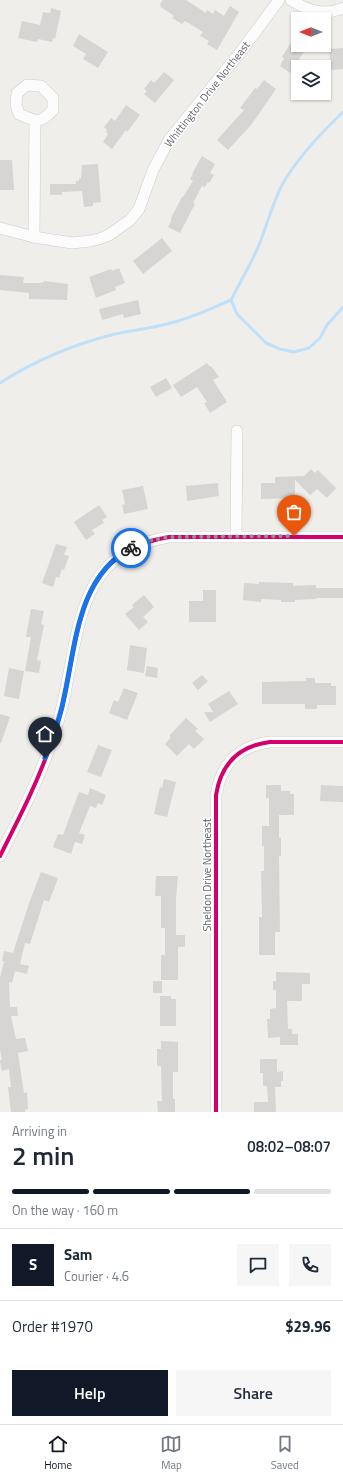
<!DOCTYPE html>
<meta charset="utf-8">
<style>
:root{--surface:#fff;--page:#f6f6f7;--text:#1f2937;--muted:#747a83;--line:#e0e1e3;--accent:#111827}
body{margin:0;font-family:"Titillium Web",sans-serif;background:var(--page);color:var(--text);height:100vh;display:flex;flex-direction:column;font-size:15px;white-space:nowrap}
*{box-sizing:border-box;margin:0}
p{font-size:13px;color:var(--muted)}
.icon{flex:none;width:22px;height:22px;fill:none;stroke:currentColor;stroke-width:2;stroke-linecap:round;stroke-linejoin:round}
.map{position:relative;height:1112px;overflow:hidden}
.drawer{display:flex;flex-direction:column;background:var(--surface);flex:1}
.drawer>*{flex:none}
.needle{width:26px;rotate:270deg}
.fabs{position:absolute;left:291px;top:12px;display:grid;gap:8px}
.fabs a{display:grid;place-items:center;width:40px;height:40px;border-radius:0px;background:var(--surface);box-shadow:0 1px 3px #0004;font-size:20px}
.pin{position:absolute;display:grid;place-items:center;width:34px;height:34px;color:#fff;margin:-41px -17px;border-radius:50% 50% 50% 0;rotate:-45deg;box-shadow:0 0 4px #0007}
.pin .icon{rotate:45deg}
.courier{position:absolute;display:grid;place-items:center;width:40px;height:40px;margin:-20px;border:3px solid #1a73e8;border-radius:50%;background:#fff;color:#222;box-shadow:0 1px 5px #0007}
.head em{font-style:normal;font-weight:600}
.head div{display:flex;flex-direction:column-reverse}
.head{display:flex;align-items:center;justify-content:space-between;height:68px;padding:0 12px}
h1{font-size:26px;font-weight:600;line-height:30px}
.bar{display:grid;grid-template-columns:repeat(4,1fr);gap:6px 4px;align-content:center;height:48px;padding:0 12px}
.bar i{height:5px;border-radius:3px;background:var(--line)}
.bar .selected{background:var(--accent)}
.bar p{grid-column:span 4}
.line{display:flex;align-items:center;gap:10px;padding:0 12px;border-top:1px solid var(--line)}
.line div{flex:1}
.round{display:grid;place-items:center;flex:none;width:42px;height:42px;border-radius:0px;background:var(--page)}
.cta{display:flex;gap:8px;margin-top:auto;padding:8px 12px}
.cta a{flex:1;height:46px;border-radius:0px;background:var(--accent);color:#fff;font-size:16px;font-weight:600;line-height:46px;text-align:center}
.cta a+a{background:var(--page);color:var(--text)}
.tabs{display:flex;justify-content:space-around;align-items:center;height:56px;border-top:1px solid var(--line);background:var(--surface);font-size:11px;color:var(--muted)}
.tabs a{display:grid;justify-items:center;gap:2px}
.tabs .selected{color:var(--accent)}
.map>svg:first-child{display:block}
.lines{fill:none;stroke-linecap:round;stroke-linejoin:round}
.stream{stroke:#bfe0f9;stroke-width:3}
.building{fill:#d6d5d3}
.minor-casing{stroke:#cbcccc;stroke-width:12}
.minor{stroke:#fdfcfc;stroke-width:11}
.cycleway-casing{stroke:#fff;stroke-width:6}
.cycleway{stroke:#d6006c;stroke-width:4}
.done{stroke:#919496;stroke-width:4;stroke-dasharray:0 7.2}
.route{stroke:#1a73e8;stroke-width:5}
.labels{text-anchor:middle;stroke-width:3;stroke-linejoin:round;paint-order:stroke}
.street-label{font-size:11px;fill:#5f6368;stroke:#fff}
</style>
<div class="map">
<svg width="343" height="1112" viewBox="0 0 343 1112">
<rect width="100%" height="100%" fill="#efeeea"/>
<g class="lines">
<g class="stream">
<path d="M 231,300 L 237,314 L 266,343 L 280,349 L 294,352 L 309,348 L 320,338 L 327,325 L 343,307"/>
<path d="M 0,383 C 34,361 75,344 115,334 C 134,330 155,328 174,322 C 194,317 212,308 231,300 C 241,280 253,261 261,240 C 268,221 273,203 282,185 C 297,158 320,134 343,112"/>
</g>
</g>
<g class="building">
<path d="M 163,0 L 186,0 L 206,13 L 207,10 L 213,14 L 215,10 L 224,16 L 230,6 L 239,12 L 217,50 L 207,44 L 209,41 L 200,36 L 203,32 L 185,21 L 182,24 L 172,18 L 174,16 L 161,7 L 160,4 Z"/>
<path d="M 51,8 L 61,11 L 55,39 L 53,38 L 52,42 L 38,39 L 37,42 L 18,38 L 22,21 L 40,25 L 43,12 L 50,13 Z"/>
<path d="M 79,34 L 108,52 L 98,68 L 83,59 L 86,54 L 73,46 Z"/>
<path d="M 293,39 L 298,42 L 298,45 L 303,45 L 307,47 L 299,59 L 301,60 L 292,74 L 280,66 L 284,58 L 282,57 Z"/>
<path d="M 343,48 L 343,69 L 331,70 L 329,49 Z"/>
<path d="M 164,72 L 174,80 L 155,103 L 144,94 L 147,91 L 144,89 L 151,80 L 154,83 Z"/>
<path d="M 264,80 L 276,89 L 251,125 L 228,150 L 217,140 L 244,110 L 240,108 L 255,88 L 257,89 Z"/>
<path d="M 126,105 L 140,115 L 127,132 L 126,130 L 112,149 L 103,142 L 108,134 L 106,132 L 107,130 L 104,127 L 111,118 L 115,121 Z"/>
<path d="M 202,156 L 215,164 L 210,173 L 214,175 L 209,183 L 208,182 L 205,187 L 202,186 L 193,203 L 195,204 L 180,233 L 168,227 L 171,221 L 171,218 L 182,197 L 183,197 L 193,181 L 190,179 L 193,174 L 192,174 Z"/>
<path d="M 0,160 L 12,160 L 14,190 L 0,190 Z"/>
<path d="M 98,164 L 101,202 L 93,203 L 93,206 L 84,207 L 82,191 L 62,192 L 62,195 L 50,195 L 50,184 L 76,184 L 76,181 L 79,181 L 79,179 L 81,178 L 82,165 Z"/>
<path d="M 162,238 L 172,251 L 143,274 L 133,261 Z"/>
<path d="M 119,268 L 125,283 L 115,287 L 116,290 L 96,298 L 89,277 L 111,269 L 112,271 Z"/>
<path d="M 0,275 L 24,277 L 23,283 L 39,283 L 44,282 L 44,281 L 68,284 L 67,300 L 29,299 L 29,293 L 0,290 Z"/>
<path d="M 138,300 L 141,314 L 124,318 L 123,314 L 102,320 L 99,309 Z"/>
<path d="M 207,363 L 210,367 L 211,366 L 219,377 L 213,380 L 227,402 L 210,413 L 204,403 L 207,402 L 197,387 L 181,397 L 173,385 Z"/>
<path d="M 166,378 L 172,388 L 156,397 L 150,387 Z"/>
<path d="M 311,469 L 315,473 L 318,470 L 336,488 L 327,498 L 317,489 L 310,495 L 295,480 L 295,498 L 261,499 L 261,483 L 275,483 L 275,477 L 304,476 Z"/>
<path d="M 218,483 L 219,496 L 187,501 L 186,486 Z"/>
<path d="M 143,486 L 148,509 L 124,514 L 122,505 L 125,504 L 122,490 Z"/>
<path d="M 99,505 L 107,517 L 102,520 L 104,523 L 92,530 L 95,534 L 86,540 L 74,522 Z"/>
<path d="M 56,544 L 67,547 L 64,555 L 69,556 L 64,570 L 62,569 L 59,578 L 56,577 L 53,587 L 42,583 Z"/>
<path d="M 259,582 L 293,583 L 293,586 L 316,585 L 316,588 L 343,588 L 343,598 L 316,598 L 316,599 L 295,600 L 295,602 L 281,602 L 281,600 L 261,599 L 261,602 L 243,600 L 244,583 L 259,584 Z"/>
<path d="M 203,590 L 216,590 L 216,622 L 189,622 L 189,601 L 203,601 Z"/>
<path d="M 144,595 L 154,607 L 143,617 L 148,622 L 139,630 L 125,614 L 134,607 L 132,605 Z"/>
<path d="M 31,609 L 44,611 L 41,624 L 44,625 L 37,660 L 41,661 L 39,673 L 25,671 L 31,637 L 26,637 Z"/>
<path d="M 130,645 L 147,648 L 144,673 L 127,670 Z"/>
<path d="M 147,666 L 158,668 L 157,678 L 145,676 Z"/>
<path d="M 9,668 L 24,671 L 19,699 L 4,696 Z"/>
<path d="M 202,675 L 208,681 L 198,690 L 192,683 Z"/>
<path d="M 306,678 L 315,678 L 315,683 L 331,683 L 331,686 L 336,686 L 336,705 L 317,705 L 317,709 L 305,709 L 305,704 L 262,704 L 262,682 L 306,681 Z"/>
<path d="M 124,688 L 138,693 L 127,720 L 109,713 L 114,700 L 118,702 Z"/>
<path d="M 229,691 L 238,704 L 210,722 L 204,712 L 213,712 L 208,704 Z"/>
<path d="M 0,714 L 10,717 L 1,743 L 0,743 Z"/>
<path d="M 186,718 L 198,729 L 195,731 L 204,739 L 194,749 L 189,744 L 177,756 L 165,744 L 171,737 L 169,736 Z"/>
<path d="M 98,745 L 112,750 L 101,777 L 87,772 Z"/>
<path d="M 164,779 L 176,782 L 167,817 L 154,814 L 160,787 L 162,788 Z"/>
<path d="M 266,785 L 281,785 L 281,791 L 290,791 L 290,794 L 294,794 L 294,815 L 279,815 L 279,838 L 281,838 L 281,856 L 279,856 L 280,932 L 275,932 L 275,955 L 259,955 L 259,917 L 262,917 L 261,871 L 264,871 L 264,846 L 262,846 L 262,826 L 269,826 L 269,798 L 266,798 Z"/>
<path d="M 321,785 L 343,786 L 343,802 L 320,801 Z"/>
<path d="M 90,788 L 106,795 L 102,805 L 98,803 L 96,808 L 90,806 L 79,833 L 85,835 L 82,844 L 75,842 L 71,854 L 53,847 L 58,834 L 63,835 L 79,792 L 88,795 Z"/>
<path d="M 41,872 L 58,878 L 49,902 L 44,900 L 30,944 L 25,943 L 20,964 L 29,966 L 27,974 L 15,971 L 12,983 L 9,982 L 10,1007 L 17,1007 L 18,1016 L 11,1016 L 16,1039 L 25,1038 L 28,1051 L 18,1053 L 24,1093 L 27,1092 L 28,1109 L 25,1110 L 25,1112 L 11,1112 L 8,1087 L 11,1087 L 9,1069 L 2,1071 L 0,1062 L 0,1060 L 2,1060 L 0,1050 L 0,978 L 4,961 L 2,961 L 4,951 L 13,953 L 29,903 Z"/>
<path d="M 156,876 L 178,876 L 176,898 L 176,935 L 185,935 L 185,947 L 178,947 L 178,980 L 161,980 L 161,955 L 165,955 L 165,928 L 161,928 L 161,896 L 155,896 Z"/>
<path d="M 276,972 L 310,973 L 310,984 L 302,984 L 302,1001 L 287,1001 L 288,1029 L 292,1029 L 292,1034 L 298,1034 L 298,1045 L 280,1045 L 280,1037 L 268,1038 L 267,1019 L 270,1019 L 270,1009 L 276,1008 L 276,990 L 273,990 L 273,981 L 276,981 Z"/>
<rect x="153" y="981" width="9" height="12"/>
<path d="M 160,996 L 171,996 L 171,999 L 176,999 L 176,1026 L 160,1026 Z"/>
<path d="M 161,1041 L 178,1042 L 178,1072 L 173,1072 L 173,1099 L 175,1099 L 175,1112 L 158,1112 L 157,1101 L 162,1101 L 161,1066 L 157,1066 L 157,1049 L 161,1049 Z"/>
<path d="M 260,1059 L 277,1059 L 277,1072 L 283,1071 L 283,1081 L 281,1081 L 281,1087 L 275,1087 L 276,1112 L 254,1112 L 254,1102 L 268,1102 L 267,1086 L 263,1086 L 263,1073 L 260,1073 Z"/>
</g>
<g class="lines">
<defs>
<g id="minor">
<path d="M 291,0 C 308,11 323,16 343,8"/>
<path d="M 27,85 L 41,86 L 53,98 L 53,110 C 39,125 36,121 19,114 L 16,105 L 17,93 Z"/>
<path d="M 0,228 L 34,237 L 72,243 L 90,241 L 99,239 L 109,235 L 130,220 L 139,209 L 153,170 L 169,140 L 242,50 L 279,0"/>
<path d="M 34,237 L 35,121"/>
<path d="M 236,537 L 237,431"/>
<path d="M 0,856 C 18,820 37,784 50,746 C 56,729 62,711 65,693 C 80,622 81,551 169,537 L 343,537"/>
<path d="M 216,1112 L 216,795 C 221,764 238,746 270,742 L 343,742"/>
</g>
</defs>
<use href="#minor" class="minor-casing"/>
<use href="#minor" class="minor"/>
<defs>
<g id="cycleway">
<path d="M 0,856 C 18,820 37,784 50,746 C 56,729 62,711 65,693 C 80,622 81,551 169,537 L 343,537"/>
<path d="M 216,1112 L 216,795 C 221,764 238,746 270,742 L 343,742"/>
</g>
</defs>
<use href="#cycleway" class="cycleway-casing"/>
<use href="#cycleway" class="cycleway"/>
</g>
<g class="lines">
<path class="done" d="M 131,548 C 143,542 155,539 169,537 L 294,536"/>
<path class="route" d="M 45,758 C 53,738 61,715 65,693 C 76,641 79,576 131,548"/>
</g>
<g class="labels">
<g class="street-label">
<text transform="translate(207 94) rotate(-52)" y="4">Whittington Drive Northeast</text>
<text transform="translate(207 875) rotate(-90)" y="4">Sheldon Drive Northeast</text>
</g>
</g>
</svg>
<div class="fabs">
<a><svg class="needle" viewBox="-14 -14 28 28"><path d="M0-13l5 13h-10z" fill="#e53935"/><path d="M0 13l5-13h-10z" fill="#747a83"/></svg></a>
<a><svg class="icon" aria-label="layers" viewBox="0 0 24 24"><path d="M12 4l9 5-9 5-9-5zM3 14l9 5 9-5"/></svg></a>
</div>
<div class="pin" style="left:294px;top:536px;background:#ea580c"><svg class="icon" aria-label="bag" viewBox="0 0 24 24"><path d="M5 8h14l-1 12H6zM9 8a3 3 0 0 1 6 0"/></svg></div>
<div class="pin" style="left:45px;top:758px;background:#1f2937"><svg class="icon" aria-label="home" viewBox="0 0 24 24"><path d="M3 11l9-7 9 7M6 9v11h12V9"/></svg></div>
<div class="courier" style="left:131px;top:548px"><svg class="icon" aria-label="bike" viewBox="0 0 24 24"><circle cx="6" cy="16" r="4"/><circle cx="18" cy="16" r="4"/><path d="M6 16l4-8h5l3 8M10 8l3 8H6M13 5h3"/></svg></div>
</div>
<section class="drawer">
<div class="head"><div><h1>2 min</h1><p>Arriving in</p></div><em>08:02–08:07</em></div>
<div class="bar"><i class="selected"></i><i class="selected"></i><i class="selected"></i><i></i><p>On the way · 160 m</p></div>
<div class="line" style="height:72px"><b class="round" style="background:var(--accent);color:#fff">S</b><div><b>Sam</b><p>Courier · 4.6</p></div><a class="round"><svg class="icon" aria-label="chat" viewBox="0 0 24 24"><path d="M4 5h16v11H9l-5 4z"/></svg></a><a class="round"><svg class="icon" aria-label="phone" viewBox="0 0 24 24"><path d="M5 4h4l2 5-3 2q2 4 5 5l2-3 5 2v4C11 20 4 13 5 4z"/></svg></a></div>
<div class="line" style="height:52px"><div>Order #1970</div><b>$29.96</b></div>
<div class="cta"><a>Help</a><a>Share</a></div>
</section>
<nav class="tabs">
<a class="selected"><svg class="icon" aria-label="home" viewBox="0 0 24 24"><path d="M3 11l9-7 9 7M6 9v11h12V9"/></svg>Home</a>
<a><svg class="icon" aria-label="map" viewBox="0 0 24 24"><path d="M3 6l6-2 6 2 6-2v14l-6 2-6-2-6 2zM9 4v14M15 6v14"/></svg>Map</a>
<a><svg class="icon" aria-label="saved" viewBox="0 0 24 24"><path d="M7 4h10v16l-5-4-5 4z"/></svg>Saved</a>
</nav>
